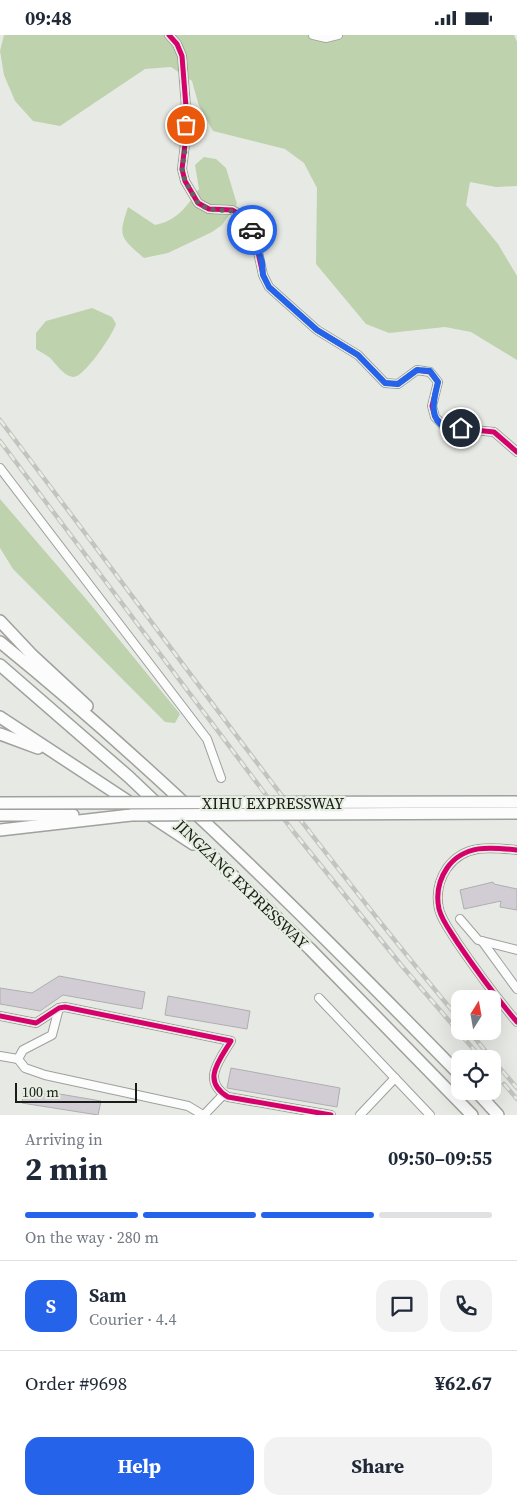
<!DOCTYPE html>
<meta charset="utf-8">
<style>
:root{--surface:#fff;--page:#f2f2f3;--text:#1f2937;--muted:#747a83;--line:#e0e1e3;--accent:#2563eb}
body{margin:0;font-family:"Source Serif 4",serif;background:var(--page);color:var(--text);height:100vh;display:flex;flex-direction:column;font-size:19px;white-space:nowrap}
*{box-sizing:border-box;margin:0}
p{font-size:16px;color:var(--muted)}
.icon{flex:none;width:28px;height:28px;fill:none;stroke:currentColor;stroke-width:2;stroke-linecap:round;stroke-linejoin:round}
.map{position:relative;height:1080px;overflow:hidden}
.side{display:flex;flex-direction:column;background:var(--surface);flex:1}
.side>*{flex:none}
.needle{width:32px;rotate:11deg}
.controls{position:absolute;left:451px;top:955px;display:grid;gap:10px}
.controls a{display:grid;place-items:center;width:50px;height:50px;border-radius:10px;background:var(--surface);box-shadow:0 5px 20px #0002;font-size:25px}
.scale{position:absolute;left:15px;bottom:12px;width:122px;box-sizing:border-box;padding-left:5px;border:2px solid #1a1c18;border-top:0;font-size:14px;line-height:18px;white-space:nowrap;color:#1a1c18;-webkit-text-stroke:4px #e6ede1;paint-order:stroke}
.pin{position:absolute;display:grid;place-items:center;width:42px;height:42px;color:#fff;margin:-21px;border:2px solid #fff;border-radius:50%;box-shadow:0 1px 5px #0007}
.courier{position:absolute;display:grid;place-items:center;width:50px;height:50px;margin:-25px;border:4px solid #2563eb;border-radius:50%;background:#fff;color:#222;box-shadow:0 1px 6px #0007}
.head em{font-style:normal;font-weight:700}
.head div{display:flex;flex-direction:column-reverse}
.head{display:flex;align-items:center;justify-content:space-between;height:85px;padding:0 25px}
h1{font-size:32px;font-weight:700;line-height:38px}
.bar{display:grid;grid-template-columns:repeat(4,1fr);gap:8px 5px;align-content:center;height:60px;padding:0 25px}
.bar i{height:6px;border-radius:4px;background:var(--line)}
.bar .active{background:var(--accent)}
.bar p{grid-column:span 4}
.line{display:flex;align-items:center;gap:12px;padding:0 25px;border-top:1px solid var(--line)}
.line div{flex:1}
.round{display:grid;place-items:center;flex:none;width:52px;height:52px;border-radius:15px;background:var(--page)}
.button{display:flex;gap:10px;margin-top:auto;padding:10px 25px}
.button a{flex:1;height:58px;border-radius:15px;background:var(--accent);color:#fff;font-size:20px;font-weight:700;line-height:58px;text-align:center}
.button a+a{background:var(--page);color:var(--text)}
.status{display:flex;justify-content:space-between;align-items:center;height:35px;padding:0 25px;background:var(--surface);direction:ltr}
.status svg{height:14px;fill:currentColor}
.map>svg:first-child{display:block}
.forest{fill:#bed2ae}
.building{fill:#d2ccd4;stroke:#afafaf}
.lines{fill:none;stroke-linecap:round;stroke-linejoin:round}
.minor-casing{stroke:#9ea19c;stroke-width:10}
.highway-casing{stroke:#9ea19c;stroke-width:14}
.minor{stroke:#fbfcfb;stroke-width:8}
.highway{stroke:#fbfcfb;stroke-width:11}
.rail-casing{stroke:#c3c4c2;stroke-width:4.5}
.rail{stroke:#e6ede1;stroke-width:2.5;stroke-dasharray:8;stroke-linecap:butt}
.highway-bridge-casing{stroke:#9ea19c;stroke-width:14;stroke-linecap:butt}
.highway-bridge{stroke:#fbfcfb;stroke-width:11}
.cycleway-casing{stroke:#e6ede1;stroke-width:8}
.cycleway{stroke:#d6006c;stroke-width:5}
.done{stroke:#62645f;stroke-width:5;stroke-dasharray:0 9}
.route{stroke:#2563eb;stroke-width:6}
.labels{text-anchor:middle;stroke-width:4.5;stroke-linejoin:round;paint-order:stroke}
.street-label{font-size:16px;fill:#1a1c18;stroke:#e6ede1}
</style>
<div class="status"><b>09:48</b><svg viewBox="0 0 49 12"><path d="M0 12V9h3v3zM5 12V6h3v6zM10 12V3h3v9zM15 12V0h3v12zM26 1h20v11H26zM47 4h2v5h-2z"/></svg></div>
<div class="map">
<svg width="517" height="1080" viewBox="0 0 517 1080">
<rect width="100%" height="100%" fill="#e7eae4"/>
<g class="forest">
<path d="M 4,0 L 514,0 L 517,7 L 517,151 L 496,152 L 470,147 L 466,170 L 498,209 L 517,241 L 517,325 L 471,297 L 445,292 L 389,298 L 366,289 L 316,229 L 317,153 L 304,128 L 285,114 L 213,96 L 199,71 L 192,46 L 171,32 L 145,34 L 60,91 L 33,86 L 15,66 L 4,40 L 0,16 Z"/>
<path d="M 204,122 L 216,124 L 226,133 L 237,169 L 222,190 L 212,197 L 168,218 L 144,223 C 120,202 118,202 128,172 L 155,190 C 177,186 187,171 199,154 L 195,130 Z"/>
<path d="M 92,273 L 112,282 L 116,289 C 113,299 84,343 73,342 C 63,341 56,328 49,322 C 45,319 40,317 36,314 L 36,298 L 46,286 Z"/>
<path d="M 0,464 L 86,564 L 180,679 L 175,688 L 165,687 L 13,534 L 0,513 Z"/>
</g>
<g class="building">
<path d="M 493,847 L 494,849 L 517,854 L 517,875 L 500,872 L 501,866 L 464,874 L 460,855 Z"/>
<path d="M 59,941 L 145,957 L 142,974 L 63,960 L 40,976 L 0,969 L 0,953 L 32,958 Z"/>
<path d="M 168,961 L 250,976 L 247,994 L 165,980 Z"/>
<path d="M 231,1033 L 340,1053 L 337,1072 L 227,1053 Z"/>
<path d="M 24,1053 L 101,1066 L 98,1080 L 22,1068 Z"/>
</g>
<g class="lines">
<defs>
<g id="minor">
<path d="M 169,0 L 177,9 L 182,21 L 186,72 L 185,109 L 182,134 L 185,146 L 198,168 L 209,174 L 232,175 L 243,181 L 255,203 L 263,240 L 269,252 L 317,295 L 358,320 L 385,348 L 398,349 L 417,335 L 430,337 L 438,347 L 432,371 L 435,382 L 445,392 L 494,397 L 517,417"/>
<path d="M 313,0 L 326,3 L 338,0"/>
<path d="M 0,433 L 207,704 L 221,743"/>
<path d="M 517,815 C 491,812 464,809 447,833 C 439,845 436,860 439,874 C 442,886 451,897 457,907 C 476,935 495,961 517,987"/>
<path d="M 460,884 L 478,905 L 517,915"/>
<path d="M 482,906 L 517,954"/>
<path d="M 319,963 L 430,1080"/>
<path d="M 59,973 L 52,1000 L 23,1015 L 18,1024 L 25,1033 L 45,1040 L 188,1071 L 203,1080"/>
<path d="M 0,981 L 36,988 L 59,973 L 65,972 L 231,1006 C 219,1026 201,1046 228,1062 L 331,1080"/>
<path d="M 0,1021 L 18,1024"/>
<path d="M 204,1080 L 223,1060"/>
<path d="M 360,1080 L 395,1043"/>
</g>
<g id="highway">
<path d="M 0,586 L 32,620 L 87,671"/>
<path d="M 0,607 C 164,740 313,890 460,1040"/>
<path d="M 0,630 L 129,742 L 310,914 L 472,1080"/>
<path d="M 0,682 L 193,809"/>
<path d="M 0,699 L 38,713"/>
<path d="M 0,780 L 73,780"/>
<path d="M 0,795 L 131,780"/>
<path d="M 476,1056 L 498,1080"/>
</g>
</defs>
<use href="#minor" class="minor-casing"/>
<use href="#highway" class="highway-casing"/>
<use href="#minor" class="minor"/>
<use href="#highway" class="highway"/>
<defs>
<g id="rail">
<path d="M 0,385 C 152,585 299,792 460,985"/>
<path d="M 0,406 L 293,796 L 402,931 L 482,1024"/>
<path d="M 469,996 L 492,1024"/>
<path d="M 492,1024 L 517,1053"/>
<path d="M 504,1049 L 517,1064"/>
</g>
</defs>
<use href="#rail" class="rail-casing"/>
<use href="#rail" class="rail"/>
<defs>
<g id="highway-bridge">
<path d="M 0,768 L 517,767"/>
<path d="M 131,780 L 517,778"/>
</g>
</defs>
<use href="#highway-bridge" class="highway-bridge-casing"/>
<use href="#highway-bridge" class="highway-bridge"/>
<defs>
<g id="cycleway">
<path d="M 169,0 L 177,9 L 182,21 L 186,72 L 185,109 L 182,134 L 185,146 L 198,168 L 209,174 L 232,175 L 243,181 L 255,203 L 263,240 L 269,252 L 317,295 L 358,320 L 385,348 L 398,349 L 417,335 L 430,337 L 438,347 L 432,371 L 435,382 L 445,392 L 494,397 L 517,417"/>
<path d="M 517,815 C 491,812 464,809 447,833 C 439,845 436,860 439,874 C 442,886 451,897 457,907 C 476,935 495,961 517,987"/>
<path d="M 0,981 L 36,988 L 59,973 L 65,972 L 231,1006 C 219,1026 201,1046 228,1062 L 331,1080"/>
</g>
</defs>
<use href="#cycleway" class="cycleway-casing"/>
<use href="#cycleway" class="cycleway"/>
</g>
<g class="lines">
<path class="done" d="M 186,90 L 186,109 L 182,134 L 185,146 L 198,168 L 208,174 L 232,176 L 243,181 L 252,195"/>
<path class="route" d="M 252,195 L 262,227 L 263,240 L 269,252 L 317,295 L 358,320 L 385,348 L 398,349 L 417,335 L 430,336 L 438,347 C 435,361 427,383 445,392 C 449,394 457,393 461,393"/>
</g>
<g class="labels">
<g class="street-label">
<text x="273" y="774">XIHU EXPRESSWAY</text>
<text transform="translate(242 849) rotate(44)" y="6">JINGZANG EXPRESSWAY</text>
</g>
</g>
</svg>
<div class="controls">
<a><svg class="needle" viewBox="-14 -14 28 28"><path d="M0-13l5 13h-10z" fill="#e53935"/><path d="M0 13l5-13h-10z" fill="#747a83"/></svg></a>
<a><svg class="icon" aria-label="locate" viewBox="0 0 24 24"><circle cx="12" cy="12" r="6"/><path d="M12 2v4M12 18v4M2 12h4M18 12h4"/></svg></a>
</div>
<div class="scale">100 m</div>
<div class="pin" style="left:186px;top:90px;background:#ea580c"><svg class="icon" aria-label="bag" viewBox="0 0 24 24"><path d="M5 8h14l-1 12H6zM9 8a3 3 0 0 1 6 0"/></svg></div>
<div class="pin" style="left:461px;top:393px;background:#1f2937"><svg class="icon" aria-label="home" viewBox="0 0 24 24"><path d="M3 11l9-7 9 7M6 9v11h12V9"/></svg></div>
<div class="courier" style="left:252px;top:195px"><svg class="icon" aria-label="car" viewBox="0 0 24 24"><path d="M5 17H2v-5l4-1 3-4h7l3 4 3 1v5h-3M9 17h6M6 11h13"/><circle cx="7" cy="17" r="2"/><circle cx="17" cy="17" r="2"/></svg></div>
</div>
<section class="side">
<div class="head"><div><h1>2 min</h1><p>Arriving in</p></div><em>09:50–09:55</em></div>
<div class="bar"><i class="active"></i><i class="active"></i><i class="active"></i><i></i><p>On the way · 280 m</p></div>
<div class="line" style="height:90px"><b class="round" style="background:var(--accent);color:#fff">S</b><div><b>Sam</b><p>Courier · 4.4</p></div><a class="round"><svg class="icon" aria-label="chat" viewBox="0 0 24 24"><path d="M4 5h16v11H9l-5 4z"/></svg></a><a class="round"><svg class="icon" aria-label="phone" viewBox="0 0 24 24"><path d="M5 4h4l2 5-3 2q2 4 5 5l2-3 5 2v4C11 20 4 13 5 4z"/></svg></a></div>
<div class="line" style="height:65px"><div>Order #9698</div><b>¥62.67</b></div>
<div class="button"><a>Help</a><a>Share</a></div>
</section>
